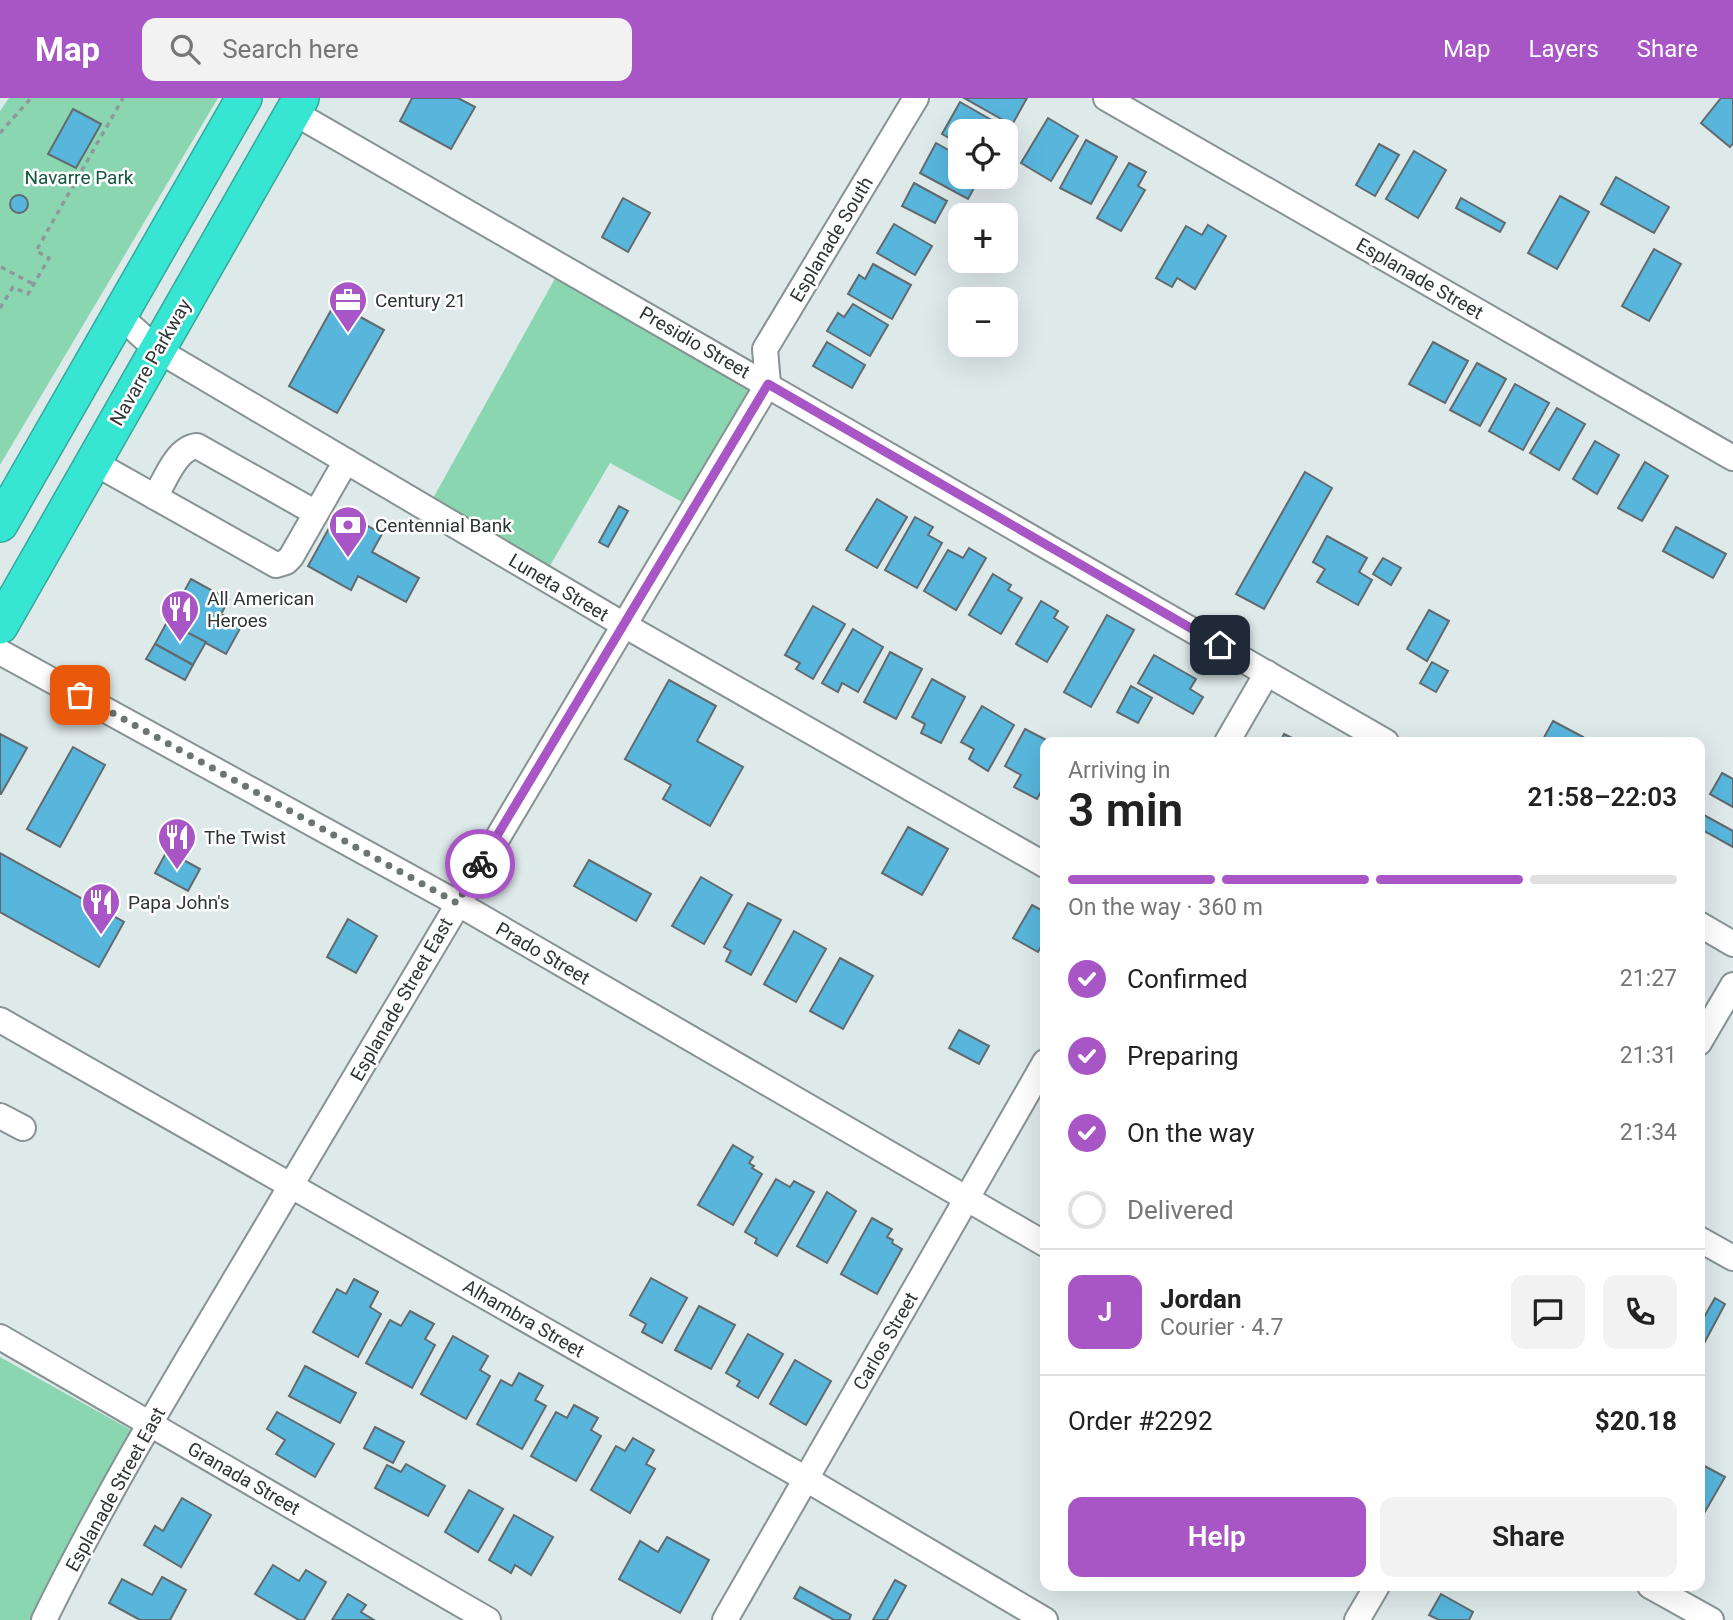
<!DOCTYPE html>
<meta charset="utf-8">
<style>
:root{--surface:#fff;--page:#f2f2f2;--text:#222;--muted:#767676;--line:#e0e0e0;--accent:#a856c6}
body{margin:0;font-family:Roboto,sans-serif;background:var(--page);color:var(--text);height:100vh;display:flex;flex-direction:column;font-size:26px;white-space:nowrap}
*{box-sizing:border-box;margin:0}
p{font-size:23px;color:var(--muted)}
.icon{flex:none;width:38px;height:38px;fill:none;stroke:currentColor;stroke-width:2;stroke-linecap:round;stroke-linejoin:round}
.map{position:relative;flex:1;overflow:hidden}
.panel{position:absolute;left:1040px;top:639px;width:665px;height:854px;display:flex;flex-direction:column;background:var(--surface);border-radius:14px;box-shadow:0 7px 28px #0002}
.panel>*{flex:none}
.fabs{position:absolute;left:948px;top:21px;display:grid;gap:14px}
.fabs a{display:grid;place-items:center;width:70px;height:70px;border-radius:14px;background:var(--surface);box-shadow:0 7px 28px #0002;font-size:35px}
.pin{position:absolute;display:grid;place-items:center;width:60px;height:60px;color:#fff;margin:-30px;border-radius:14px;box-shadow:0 4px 10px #0006}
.courier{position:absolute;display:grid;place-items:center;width:70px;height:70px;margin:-35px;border:5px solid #a856c6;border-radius:50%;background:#fff;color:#222;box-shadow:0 2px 9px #0007}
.headline em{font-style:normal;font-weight:600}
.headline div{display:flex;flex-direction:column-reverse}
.headline{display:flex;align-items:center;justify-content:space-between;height:119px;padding:0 28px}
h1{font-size:46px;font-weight:600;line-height:52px}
.bar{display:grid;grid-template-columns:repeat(4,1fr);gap:10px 7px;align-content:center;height:84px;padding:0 28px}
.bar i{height:9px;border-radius:5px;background:var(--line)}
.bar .selected{background:var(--accent)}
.bar p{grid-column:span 4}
.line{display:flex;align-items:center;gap:18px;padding:0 28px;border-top:2px solid var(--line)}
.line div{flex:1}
.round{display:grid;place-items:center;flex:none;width:74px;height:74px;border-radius:14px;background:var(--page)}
ol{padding:0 28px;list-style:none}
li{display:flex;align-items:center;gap:21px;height:77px}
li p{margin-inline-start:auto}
li .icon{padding:7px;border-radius:50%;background:var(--accent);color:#fff;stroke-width:4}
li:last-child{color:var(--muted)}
li i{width:38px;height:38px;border:4px solid var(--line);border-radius:50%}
.button{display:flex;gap:14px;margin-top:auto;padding:14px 28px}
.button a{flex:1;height:80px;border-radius:14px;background:var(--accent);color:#fff;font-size:28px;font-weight:600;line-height:80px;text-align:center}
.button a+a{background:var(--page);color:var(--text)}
header{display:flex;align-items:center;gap:42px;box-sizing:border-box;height:98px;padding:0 35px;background:var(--accent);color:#fff}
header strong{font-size:33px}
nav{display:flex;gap:38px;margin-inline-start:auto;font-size:24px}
.search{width:490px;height:63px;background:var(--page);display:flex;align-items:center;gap:18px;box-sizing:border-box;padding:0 24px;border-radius:14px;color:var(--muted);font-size:26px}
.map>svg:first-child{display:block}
.green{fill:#8ad6b1}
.building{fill:#58b6dd;stroke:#626a6e;stroke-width:2}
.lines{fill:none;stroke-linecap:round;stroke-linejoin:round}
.minor-casing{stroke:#879293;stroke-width:28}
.highway-casing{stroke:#34a89c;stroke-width:38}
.path{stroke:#909999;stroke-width:3.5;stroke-dasharray:5 5;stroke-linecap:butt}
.minor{stroke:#fff;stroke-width:24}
.highway{stroke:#36e6d3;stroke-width:35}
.done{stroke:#6d7474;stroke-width:7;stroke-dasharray:0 12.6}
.route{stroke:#a856c6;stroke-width:9}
.labels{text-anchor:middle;stroke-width:5;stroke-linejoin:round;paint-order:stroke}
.park-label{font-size:19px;fill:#11573c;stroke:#fff}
.street-label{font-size:19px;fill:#303535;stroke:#fff}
.poi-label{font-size:19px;fill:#303535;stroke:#fff;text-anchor:start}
</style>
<header>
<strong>Map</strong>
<div class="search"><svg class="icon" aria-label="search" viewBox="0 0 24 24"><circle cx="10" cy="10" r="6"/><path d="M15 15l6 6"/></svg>Search here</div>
<nav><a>Map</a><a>Layers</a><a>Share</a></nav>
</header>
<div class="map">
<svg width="1733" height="1522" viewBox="0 0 1733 1522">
<rect width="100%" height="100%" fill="#dee9ea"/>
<g class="green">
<path d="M 9,0 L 218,0 L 0,367 L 0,13 Z"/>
<path d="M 557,177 L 753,289 L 684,405 L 610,365 L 548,471 L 431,404 Z"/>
<path d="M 0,1259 L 133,1333 L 65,1453 L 31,1522 L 0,1522 Z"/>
</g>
<g class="building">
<path d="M 412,0 L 458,0 L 475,9 L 451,51 L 400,23 Z"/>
<path d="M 964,0 L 1027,0 L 1012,27 Z"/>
<path d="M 1721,0 L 1733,0 L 1733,45 L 1730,49 L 1701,25 Z"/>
<path d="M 960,4 L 1007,31 L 1006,33 L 961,33 L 961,47 L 942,36 Z"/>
<path d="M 73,11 L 101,26 L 76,70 L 48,56 Z"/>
<path d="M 1048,20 L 1078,38 L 1051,83 L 1021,65 Z"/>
<path d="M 1086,42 L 1117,59 L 1091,106 L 1060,90 Z"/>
<path d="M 936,45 L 961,59 L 961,79 L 980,79 L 968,101 L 920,75 Z"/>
<path d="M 1379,46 L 1399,57 L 1375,98 L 1356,87 Z"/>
<path d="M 1414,53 L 1446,72 L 1418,120 L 1386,101 Z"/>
<path d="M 1129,65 L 1146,74 L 1138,88 L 1145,92 L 1121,133 L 1097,120 Z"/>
<path d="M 1616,79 L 1669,109 L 1654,135 L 1601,106 Z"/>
<path d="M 914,85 L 947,103 L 935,125 L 902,108 Z"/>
<circle cx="19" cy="106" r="9"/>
<path d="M 1560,98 L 1589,114 L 1557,171 L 1528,155 Z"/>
<path d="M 623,100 L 650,115 L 628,154 L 602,139 Z"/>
<path d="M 1461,100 L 1505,125 L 1500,134 L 1456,110 Z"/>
<path d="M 894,126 L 932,148 L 915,177 L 877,155 Z"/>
<path d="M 1208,127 L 1226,138 L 1195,191 L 1177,180 L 1172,189 L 1156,180 L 1186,128 L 1202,137 Z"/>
<path d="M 1654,151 L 1681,166 L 1649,223 L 1622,208 Z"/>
<path d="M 873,166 L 911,187 L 892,221 L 848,196 L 859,177 L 865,181 Z"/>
<path d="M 335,205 L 384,232 L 337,315 L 289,288 Z"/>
<path d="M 853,206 L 888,227 L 870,258 L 827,233 L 838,215 L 844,219 Z"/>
<path d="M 827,244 L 865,267 L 852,290 L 813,268 Z"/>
<path d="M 1433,244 L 1468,263 L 1445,305 L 1409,286 Z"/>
<path d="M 1477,265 L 1506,281 L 1480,328 L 1450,312 Z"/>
<path d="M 1515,286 L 1549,305 L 1523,352 L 1489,333 Z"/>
<path d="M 1557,310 L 1585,326 L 1559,372 L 1530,355 Z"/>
<path d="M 1595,343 L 1619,357 L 1597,396 L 1573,381 Z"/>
<path d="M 1645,364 L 1668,378 L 1642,423 L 1618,410 Z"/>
<path d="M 1305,374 L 1332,390 L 1264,511 L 1236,496 Z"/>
<path d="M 877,401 L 907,419 L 877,470 L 846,452 Z"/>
<path d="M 619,408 L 628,413 L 608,449 L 599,444 Z"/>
<path d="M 339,412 L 382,436 L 372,454 L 419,480 L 406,504 L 358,478 L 351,492 L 308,468 Z"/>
<path d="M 915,419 L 933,429 L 928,437 L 942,445 L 917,490 L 885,472 Z"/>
<path d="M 1676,429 L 1726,456 L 1713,480 L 1663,453 Z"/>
<path d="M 1327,438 L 1367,460 L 1359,474 L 1372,482 L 1358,507 L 1317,484 L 1325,471 L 1313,464 Z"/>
<path d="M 969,450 L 986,460 L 956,512 L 924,493 L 948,452 L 963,460 Z"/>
<path d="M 1383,460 L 1401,470 L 1391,487 L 1373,476 Z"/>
<path d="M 993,476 L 1011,487 L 1008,492 L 1022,500 L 1001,536 L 969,517 Z"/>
<path d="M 191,481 L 229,502 L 221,516 L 242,527 L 226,556 L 167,524 Z"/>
<path d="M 1041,503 L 1058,513 L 1054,520 L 1068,529 L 1047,564 L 1016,546 Z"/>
<path d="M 813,508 L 845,526 L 813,581 L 796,571 L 800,565 L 785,557 Z"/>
<path d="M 1429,512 L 1449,523 L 1427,563 L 1407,551 Z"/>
<path d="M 1107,517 L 1134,532 L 1091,609 L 1064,594 Z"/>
<path d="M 167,524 L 206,544 L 193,567 L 155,546 Z"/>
<path d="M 853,531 L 883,549 L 858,594 L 842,585 L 838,594 L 822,585 Z"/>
<path d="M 155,546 L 193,567 L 185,582 L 146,561 Z"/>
<path d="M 890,554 L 922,571 L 896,621 L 864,604 Z"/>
<path d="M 1154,557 L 1196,581 L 1190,591 L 1203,599 L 1193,616 L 1138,585 Z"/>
<path d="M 1432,564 L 1448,573 L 1436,594 L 1420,585 Z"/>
<path d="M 932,581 L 965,599 L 941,645 L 921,635 L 925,626 L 912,619 Z"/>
<path d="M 669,582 L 716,608 L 697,643 L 743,669 L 710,728 L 663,701 L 671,687 L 625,661 Z"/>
<path d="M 1131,588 L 1152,600 L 1138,625 L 1117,614 Z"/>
<path d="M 982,608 L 1014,627 L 988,673 L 969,661 L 974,651 L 961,644 Z"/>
<path d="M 1553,623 L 1583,639 L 1580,644 L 1542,643 Z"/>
<path d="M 1025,631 L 1050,644 L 1045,644 L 1045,686 L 1037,701 L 1014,689 L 1021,677 L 1005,668 Z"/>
<path d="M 0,636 L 27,650 L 1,696 L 0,696 Z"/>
<path d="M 1284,636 L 1300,644 L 1280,644 Z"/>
<path d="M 73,649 L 105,667 L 60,749 L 27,731 Z"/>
<path d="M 1722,675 L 1733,681 L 1733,709 L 1710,696 Z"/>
<path d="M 1702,716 L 1733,733 L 1733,749 L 1699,730 Z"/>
<path d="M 908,729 L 948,751 L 922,797 L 882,775 Z"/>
<path d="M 167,753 L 200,771 L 188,793 L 155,775 Z"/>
<path d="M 0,755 L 124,824 L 99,869 L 0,814 Z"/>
<path d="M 589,762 L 651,796 L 636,823 L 574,788 Z"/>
<path d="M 701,779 L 732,797 L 704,846 L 672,828 Z"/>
<path d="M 748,805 L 781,822 L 751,877 L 726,863 L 731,853 L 724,849 Z"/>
<path d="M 1032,807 L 1045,814 L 1045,842 L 1038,854 L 1013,840 Z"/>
<path d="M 348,821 L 377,838 L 356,875 L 327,859 Z"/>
<path d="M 794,833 L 826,851 L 796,904 L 764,886 Z"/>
<path d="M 840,860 L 873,878 L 843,931 L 810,913 Z"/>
<path d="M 959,932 L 989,948 L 979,966 L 949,950 Z"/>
<path d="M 733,1047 L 753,1059 L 749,1065 L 754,1068 L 752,1070 L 762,1076 L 733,1127 L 698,1107 Z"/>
<path d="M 776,1081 L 790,1089 L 794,1083 L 814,1094 L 777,1158 L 755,1145 L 757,1141 L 745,1134 Z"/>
<path d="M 827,1094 L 856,1113 L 827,1165 L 797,1148 Z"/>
<path d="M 872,1120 L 892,1131 L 887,1139 L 893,1142 L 892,1145 L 902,1151 L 877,1196 L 841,1176 Z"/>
<path d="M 651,1180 L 687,1200 L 662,1245 L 642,1234 L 646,1226 L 630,1217 Z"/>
<path d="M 354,1181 L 378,1194 L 370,1209 L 381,1216 L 358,1259 L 313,1234 L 337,1191 L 346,1196 Z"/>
<path d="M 1715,1200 L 1725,1206 L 1701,1251 L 1699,1228 Z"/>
<path d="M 699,1208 L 735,1227 L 711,1271 L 675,1252 Z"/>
<path d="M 410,1213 L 434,1226 L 425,1241 L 435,1247 L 412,1290 L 366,1265 L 390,1222 L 401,1228 Z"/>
<path d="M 748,1236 L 783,1256 L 758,1300 L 737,1288 L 740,1283 L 726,1275 Z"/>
<path d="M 453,1238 L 488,1258 L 480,1272 L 490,1278 L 466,1321 L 421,1296 Z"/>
<path d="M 795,1262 L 831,1283 L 806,1327 L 770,1306 Z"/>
<path d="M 305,1268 L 356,1295 L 340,1325 L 289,1298 Z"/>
<path d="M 519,1275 L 543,1288 L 535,1302 L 546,1308 L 522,1351 L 477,1326 L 501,1282 L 512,1288 Z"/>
<path d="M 574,1307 L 598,1320 L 591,1332 L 601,1338 L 576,1383 L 531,1358 L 556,1314 L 567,1320 Z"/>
<path d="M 277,1314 L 334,1346 L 315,1379 L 276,1356 L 285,1342 L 267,1331 Z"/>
<path d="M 375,1329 L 404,1344 L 393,1365 L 364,1350 Z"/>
<path d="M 633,1340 L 654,1352 L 646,1366 L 655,1371 L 630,1415 L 591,1392 L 616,1348 L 625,1353 Z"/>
<path d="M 1699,1365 L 1725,1379 L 1699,1424 Z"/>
<path d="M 406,1366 L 445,1388 L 428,1418 L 375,1390 L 387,1367 L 401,1374 Z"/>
<path d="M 469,1392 L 503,1411 L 478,1454 L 445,1434 Z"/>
<path d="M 182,1400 L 211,1417 L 181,1469 L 144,1447 L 155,1428 L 163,1433 Z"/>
<path d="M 514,1417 L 553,1439 L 531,1477 L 515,1467 L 511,1475 L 489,1462 Z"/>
<path d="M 667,1439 L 709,1462 L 680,1515 L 619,1481 L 640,1443 L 658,1454 Z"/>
<path d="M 273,1467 L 299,1483 L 306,1472 L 326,1484 L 304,1522 L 299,1522 L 255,1496 Z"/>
<path d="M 162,1479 L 186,1492 L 170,1522 L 140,1522 L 109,1505 L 122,1481 L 152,1497 Z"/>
<path d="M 895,1482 L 906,1488 L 887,1522 L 873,1522 Z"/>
<path d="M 800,1489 L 851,1517 L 849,1522 L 834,1522 L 794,1500 Z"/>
<path d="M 348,1496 L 366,1507 L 361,1514 L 374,1522 L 332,1522 Z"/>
<path d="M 1441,1496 L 1473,1514 L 1469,1522 L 1439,1522 L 1429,1517 Z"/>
</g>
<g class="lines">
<defs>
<g id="minor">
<path d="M 1106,0 L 1733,360"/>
<path d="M 293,14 L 1386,644"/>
<path d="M 119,217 L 156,251 L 624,527 L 1045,767"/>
<path d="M 93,364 L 276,467 L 286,464 L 291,459 L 346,363"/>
<path d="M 155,399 C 165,383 176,350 197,348 L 316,415"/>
<path d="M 0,554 L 457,805 L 1045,1146"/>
<path d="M 1227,644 L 1267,575"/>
<path d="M 1699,826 L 1733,846"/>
<path d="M 0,922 L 806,1381 L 1045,1522"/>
<path d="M 1699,945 L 1733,887"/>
<path d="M 0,1018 L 23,1030"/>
<path d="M 1699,1141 L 1733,1160"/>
<path d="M 0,1239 L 488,1522"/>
<path d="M 1650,1488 L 1711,1522"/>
<path d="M 44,1522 C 120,1367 213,1221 300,1072 C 455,809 612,548 768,286 L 765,251 L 916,0"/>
<path d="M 725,1522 L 1045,964"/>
<path d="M 1357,1522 L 1377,1488"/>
</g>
<g id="highway">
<path d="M 0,426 L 244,0"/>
<path d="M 0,528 L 301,0"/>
</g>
</defs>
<use href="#minor" class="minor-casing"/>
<use href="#highway" class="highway-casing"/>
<g class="path">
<path d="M 0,35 L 31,0"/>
<path d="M 1,169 L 33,186"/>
<path d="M 0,210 L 13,189 L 28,196 L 49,160 L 36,153 L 123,0"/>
</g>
<use href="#minor" class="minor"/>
<use href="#highway" class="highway"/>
</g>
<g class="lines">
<path class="done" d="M 80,597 L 457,805 L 480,766"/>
<path class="route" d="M 480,766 L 768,286 L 1220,547"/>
</g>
<defs>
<symbol id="office-pin" viewBox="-11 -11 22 30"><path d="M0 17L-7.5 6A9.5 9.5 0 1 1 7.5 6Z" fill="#a856c6" stroke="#fff"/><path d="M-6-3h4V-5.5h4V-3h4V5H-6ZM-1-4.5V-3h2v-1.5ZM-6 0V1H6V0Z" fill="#fff"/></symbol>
<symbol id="bank-pin" viewBox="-11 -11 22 30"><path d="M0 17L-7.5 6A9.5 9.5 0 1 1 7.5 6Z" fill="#a856c6" stroke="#fff"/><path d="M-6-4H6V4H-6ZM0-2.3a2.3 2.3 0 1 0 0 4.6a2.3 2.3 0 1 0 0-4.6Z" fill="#fff"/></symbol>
<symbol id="restaurant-pin" viewBox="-11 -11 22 30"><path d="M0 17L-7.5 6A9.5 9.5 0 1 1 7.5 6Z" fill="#a856c6" stroke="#fff"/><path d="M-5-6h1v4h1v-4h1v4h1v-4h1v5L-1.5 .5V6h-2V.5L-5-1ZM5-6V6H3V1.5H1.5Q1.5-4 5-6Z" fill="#fff"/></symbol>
</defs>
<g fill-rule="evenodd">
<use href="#office-pin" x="326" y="180" width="44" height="60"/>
<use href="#bank-pin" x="326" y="405" width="44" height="60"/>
<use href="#restaurant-pin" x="158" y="489" width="44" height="60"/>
<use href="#restaurant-pin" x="155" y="717" width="44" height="60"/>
<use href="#restaurant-pin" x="79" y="782" width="44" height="60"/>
</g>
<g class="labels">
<g class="park-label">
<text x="79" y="86">Navarre Park</text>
</g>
<g class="street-label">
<text transform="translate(831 141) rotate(-59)" y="7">Esplanade South</text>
<text transform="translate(1420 180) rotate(30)" y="7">Esplanade Street</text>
<text transform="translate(695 244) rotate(30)" y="7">Presidio Street</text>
<text transform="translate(150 264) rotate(-60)" y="7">Navarre Parkway</text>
<text transform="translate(559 489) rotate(31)" y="7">Luneta Street</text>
<text transform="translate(543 855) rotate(30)" y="7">Prado Street</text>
<text transform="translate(401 901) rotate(-60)" y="7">Esplanade Street East</text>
<text transform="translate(524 1220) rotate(30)" y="7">Alhambra Street</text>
<text transform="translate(885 1243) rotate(-60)" y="7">Carlos Street</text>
<text transform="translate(244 1380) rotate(30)" y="7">Granada Street</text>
<text transform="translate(115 1391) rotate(-61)" y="7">Esplanade Street East</text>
</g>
<g class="poi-label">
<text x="375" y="209">Century 21</text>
<text x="375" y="434">Centennial Bank</text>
<text x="207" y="507">All American<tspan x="207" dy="22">Heroes</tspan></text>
<text x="204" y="746">The Twist</text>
<text x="128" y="811">Papa John's</text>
</g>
</g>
</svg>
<div class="fabs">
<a><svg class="icon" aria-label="locate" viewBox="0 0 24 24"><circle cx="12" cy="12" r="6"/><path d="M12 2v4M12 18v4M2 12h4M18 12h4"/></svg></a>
<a>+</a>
<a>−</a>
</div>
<div class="pin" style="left:80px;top:597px;background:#ea580c"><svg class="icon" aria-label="bag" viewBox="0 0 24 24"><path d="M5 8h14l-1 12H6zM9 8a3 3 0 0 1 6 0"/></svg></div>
<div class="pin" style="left:1220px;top:547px;background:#1f2937"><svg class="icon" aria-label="home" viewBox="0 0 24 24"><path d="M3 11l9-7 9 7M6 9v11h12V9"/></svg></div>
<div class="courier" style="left:480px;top:766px"><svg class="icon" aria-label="bike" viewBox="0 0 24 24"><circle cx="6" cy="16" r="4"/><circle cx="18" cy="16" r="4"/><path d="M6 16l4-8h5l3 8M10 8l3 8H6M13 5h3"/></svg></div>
<section class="panel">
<div class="headline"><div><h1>3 min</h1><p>Arriving in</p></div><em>21:58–22:03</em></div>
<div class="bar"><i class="selected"></i><i class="selected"></i><i class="selected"></i><i></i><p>On the way · 360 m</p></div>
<ol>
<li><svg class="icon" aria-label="check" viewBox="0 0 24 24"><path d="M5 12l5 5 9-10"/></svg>Confirmed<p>21:27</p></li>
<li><svg class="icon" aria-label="check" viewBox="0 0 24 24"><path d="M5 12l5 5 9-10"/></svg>Preparing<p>21:31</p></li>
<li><svg class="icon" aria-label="check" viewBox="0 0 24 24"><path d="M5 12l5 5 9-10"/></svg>On the way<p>21:34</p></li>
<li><i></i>Delivered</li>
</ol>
<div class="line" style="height:126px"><b class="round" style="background:var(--accent);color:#fff">J</b><div><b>Jordan</b><p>Courier · 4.7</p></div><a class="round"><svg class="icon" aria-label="chat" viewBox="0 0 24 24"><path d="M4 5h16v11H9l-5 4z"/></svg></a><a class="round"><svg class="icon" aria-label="phone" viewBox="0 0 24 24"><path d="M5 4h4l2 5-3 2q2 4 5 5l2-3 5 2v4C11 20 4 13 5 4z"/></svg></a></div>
<div class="line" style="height:91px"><div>Order #2292</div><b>$20.18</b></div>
<div class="button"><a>Help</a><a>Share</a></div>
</section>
</div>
